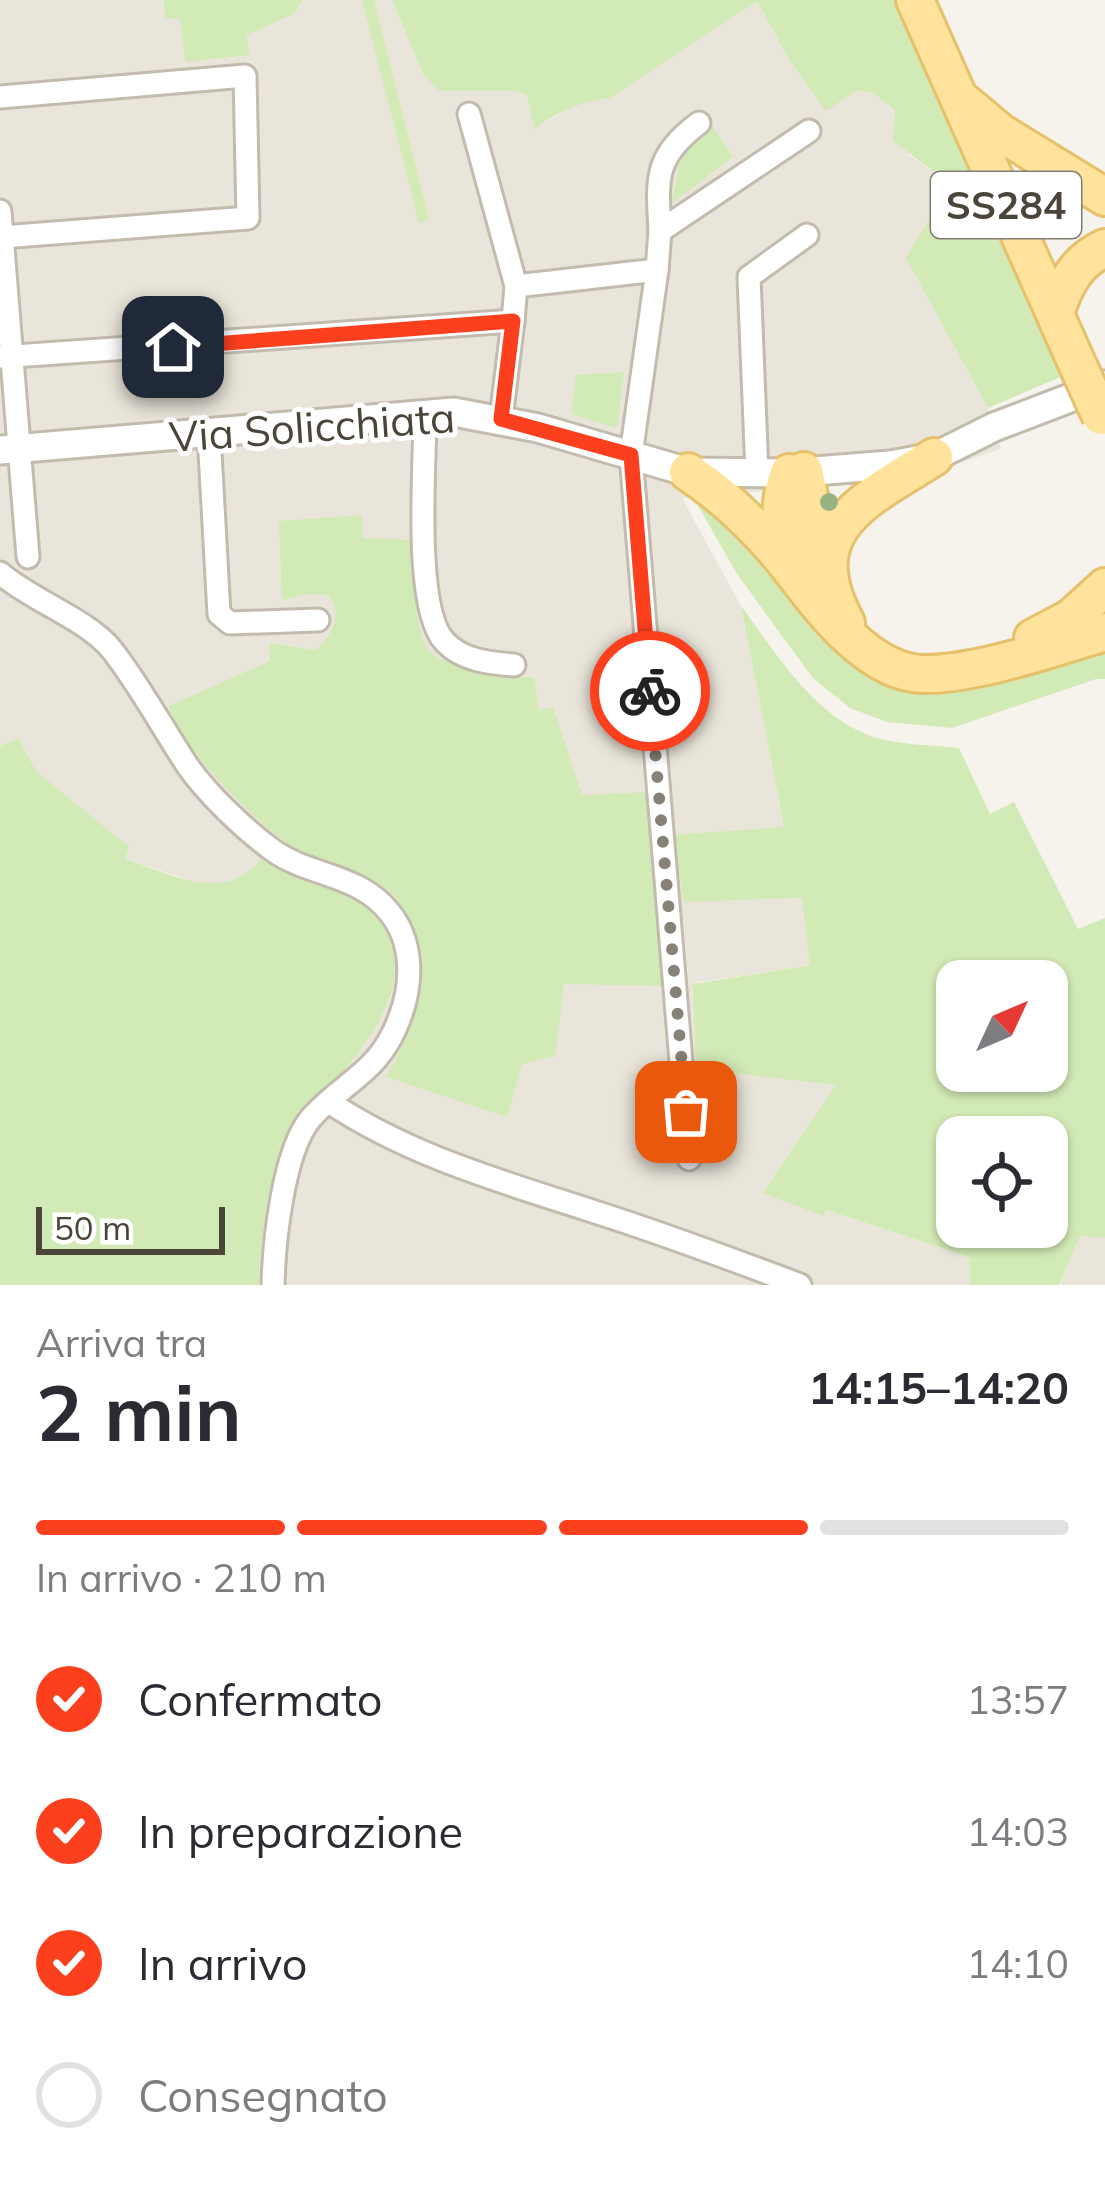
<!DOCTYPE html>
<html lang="it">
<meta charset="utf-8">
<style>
:root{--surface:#fff;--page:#f2f2f3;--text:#2b2b33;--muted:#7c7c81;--line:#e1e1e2;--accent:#fc3f1d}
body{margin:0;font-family:Mulish,sans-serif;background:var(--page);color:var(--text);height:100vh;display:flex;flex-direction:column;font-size:45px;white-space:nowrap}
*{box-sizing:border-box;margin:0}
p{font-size:39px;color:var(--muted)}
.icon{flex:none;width:66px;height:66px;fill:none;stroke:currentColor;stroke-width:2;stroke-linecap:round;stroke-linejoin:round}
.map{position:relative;height:1285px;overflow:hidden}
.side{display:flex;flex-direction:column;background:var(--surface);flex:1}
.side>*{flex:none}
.needle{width:78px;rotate:46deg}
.tools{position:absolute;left:936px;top:960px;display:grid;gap:24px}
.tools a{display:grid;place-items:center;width:132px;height:132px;border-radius:24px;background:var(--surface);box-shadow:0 3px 9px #0004;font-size:60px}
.scale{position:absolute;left:36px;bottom:30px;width:189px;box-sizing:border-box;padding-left:12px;border:6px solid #4b4439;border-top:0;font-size:33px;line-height:42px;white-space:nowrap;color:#4b4439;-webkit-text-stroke:9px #fff;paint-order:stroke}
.pin{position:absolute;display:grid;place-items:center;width:102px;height:102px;color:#fff;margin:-51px;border-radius:24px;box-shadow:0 6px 18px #0006}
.courier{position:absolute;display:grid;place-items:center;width:120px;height:120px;margin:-60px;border:9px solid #fc3f1d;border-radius:50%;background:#fff;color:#222;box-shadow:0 3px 15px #0007}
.summary em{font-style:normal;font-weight:700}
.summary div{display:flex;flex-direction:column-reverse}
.summary{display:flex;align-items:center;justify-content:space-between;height:204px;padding:0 36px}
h1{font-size:78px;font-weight:700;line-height:90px}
.bar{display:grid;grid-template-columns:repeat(4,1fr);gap:18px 12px;align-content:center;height:144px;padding:0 36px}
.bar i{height:15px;border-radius:9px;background:var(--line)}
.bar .current{background:var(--accent)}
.bar p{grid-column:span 4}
ol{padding:0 36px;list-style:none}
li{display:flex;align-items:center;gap:36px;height:132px}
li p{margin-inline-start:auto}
li .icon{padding:12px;border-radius:50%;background:var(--accent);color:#fff;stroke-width:4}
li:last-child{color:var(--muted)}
li i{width:66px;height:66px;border:6px solid var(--line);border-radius:50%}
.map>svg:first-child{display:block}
.residential{fill:#eae5da}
.green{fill:#d2eab5;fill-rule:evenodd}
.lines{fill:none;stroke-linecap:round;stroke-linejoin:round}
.minor-casing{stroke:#c2bbae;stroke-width:27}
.tertiary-casing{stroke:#c2bbae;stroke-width:33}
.primary-casing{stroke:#e6c16a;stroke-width:42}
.minor{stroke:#fff;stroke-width:21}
.tertiary{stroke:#fff;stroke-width:27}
.primary{stroke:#ffe39c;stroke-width:36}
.primary-bridge-casing{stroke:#e6c16a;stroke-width:42;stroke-linecap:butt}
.primary-bridge{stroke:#ffe39c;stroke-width:36}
.tree{fill:#97b381}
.done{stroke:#878178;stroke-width:12;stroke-dasharray:0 21.6}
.route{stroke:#fc3f1d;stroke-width:15}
.labels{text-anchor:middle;stroke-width:10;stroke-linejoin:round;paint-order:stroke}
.shield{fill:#fff;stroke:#817c74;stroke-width:3}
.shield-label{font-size:39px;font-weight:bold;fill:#4b4439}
.street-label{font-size:42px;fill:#4b4439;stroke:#fff}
</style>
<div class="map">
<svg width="1105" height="1285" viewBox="0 0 1105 1285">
<rect width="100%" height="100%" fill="#f6f3ec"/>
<g class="residential">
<path d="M 0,0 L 163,0 L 165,19 L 180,17 L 185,61 L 294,14 L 303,0 L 392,0 L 423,74 L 439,91 L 513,91 L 527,95 L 534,129 L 581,101 L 610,97 L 757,1 L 789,60 L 826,110 L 856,91 L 873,93 L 895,110 L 909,155 L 938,175 L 946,191 L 907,259 L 988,408 L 1001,449 L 914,478 L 682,498 L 741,606 L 784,828 L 672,836 L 685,901 L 803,898 L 810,965 L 694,983 L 836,1085 L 823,1215 L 825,1210 L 969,1257 L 970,1285 L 259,1285 L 260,1232 L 288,1130 L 300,1108 L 341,1075 L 336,890 L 262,859 L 248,875 L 209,887 L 125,859 L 78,809 L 36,771 L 19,738 L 0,746 Z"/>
<path d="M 1080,1235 L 1105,1238 L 1105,1285 L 1060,1285 Z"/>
</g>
<g class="green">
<path d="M 163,0 L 303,0 L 294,14 L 247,35 L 249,55 L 185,62 L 180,18 L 165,19 Z"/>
<path d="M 362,0 L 374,0 L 429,219 L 419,223 Z"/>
<path d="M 392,0 L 894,0 L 1063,376 L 988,408 L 906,258 L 946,191 L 938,175 L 893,141 L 895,110 L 873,93 L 856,91 L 826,111 L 789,60 L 757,1 L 610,98 C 578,103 559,110 534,130 L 527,95 L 513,91 L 439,91 L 423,74 Z"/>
<path d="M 711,124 L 733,157 L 672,203 L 682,147 Z"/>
<path d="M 624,372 L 617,428 L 571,414 L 576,375 Z"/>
<path d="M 703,496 L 760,558 L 838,654 L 887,683 L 1105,637 L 1105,679 L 1096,679 L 952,728 L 887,722 L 850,708 L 813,678 L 771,621 L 736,572 L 693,497 Z"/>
<path d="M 362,515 L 363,538 L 414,540 C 416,567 412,635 431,653 C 450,670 508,673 534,678 L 539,710 L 553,707 L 582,795 L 646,792 L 663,986 L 564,984 L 555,1056 L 522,1064 L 507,1117 L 386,1077 C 424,1012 430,965 396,897 C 381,886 365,876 348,869 C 334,863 317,862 304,855 C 265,832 180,749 169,706 L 270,661 L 269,643 L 316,650 C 331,635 346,613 327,595 L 308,594 L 282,600 L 279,521 Z"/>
<path d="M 741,606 C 777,654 814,717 874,737 C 900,745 932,745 959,748 L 990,814 L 1014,802 L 1078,929 L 1105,918 L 1105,1238 L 1080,1236 L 1059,1285 L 970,1285 L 969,1257 L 826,1210 L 823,1216 L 763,1193 L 836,1085 L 696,1069 L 693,984 L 810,965 L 802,898 L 684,902 L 672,835 L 784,827 ZM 957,981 L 1047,981 L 1047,1071 L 957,1071 ZM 957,1137 L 1047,1137 L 1047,1227 L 957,1227 Z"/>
<path d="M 19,738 L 36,771 L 129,847 L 125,859 C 172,874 223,905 261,859 C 289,870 339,887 363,904 C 429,951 383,1023 344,1071 C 331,1088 308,1096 297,1115 C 270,1158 260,1235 259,1285 L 0,1285 L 0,746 Z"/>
</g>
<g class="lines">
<defs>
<g id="minor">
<path d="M 0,97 L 245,76 L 248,218 L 2,237"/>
<path d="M 469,114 L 516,286"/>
<path d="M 0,211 L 28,557"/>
<path d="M 660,231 C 657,178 654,157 699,123"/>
<path d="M 657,270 L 631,455 L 689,1159"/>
<path d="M 0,357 L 513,321 L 516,286 L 657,270 L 660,231 L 809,131"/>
<path d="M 425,415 C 425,464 413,609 445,642 C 463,661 490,663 514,665"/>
<path d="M 501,419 L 513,321"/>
<path d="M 209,434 L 219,614 L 230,623 L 318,620"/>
<path d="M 757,473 L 749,277 L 807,235"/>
<path d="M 0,573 C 32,601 87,619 112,650 C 140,686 162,727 187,765 C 207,794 243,828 271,849 C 309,877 359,873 390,913 C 413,942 413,982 400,1017 C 380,1073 345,1080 311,1118 C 283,1151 274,1243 273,1285"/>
<path d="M 329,1102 C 410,1156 500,1181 592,1211 C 662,1233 731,1259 800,1285"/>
</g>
<path id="tertiary" d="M 0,450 L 454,412 L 538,428 L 688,472 L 789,473 L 890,465 L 934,457 L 994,427 L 1104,385"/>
<g id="primary">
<path d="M 915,0 L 1079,368"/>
<path d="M 964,102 L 1001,133 L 1105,197"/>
<path d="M 1055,313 C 1065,284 1076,261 1105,248"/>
<path d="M 804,471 L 824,570"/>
<path d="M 688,472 C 727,498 761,531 790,568 C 820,607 869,674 924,674 C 978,674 1052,648 1105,632"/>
<path d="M 789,473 C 777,506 781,528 789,562"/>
<path d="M 846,623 C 796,530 863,501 934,457"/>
<path d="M 1033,638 L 1071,618 L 1105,587"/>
</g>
</defs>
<use href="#minor" class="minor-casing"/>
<use href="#tertiary" class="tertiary-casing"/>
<use href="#primary" class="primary-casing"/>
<use href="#minor" class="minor"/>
<use href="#tertiary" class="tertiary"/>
<use href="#primary" class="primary"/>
<defs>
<path id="primary-bridge" d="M 1079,368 L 1101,416"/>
</defs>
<use href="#primary-bridge" class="primary-bridge-casing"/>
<use href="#primary-bridge" class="primary-bridge"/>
</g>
<circle class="tree" cx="829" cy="502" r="9"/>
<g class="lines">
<path class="done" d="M 650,691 L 686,1112"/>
<path class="route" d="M 173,347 L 513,321 L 501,419 L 631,455 L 650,691"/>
</g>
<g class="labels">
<rect class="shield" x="931" y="172" width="150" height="66" rx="9"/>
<g class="shield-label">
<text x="1006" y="219">SS284</text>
</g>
<g class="street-label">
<text transform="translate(312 427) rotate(-4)" y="15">Via Solicchiata</text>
</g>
</g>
</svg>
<div class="tools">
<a><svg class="needle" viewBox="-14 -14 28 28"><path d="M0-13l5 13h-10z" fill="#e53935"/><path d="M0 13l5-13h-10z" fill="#7c7c81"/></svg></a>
<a><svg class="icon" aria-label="locate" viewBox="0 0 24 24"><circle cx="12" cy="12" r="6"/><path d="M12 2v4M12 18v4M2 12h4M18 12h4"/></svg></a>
</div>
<div class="scale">50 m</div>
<div class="pin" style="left:686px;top:1112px;background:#ea580c"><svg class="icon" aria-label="bag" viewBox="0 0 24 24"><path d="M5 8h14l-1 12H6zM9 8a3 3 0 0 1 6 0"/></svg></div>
<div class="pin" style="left:173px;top:347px;background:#1f2937"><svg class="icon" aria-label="home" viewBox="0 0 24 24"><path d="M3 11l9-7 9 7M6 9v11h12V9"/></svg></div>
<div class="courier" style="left:650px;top:691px"><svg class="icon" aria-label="bike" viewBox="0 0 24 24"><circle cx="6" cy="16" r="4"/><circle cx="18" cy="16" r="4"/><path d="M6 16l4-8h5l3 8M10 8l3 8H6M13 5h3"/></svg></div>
</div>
<section class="side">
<div class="summary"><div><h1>2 min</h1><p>Arriva tra</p></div><em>14:15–14:20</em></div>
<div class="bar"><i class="current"></i><i class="current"></i><i class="current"></i><i></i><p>In arrivo · 210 m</p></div>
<ol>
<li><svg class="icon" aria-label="check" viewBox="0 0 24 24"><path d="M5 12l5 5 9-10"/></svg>Confermato<p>13:57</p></li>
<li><svg class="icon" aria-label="check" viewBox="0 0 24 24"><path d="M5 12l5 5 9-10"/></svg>In preparazione<p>14:03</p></li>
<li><svg class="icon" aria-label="check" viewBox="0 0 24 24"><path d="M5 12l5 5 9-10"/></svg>In arrivo<p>14:10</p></li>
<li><i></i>Consegnato</li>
</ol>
</section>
